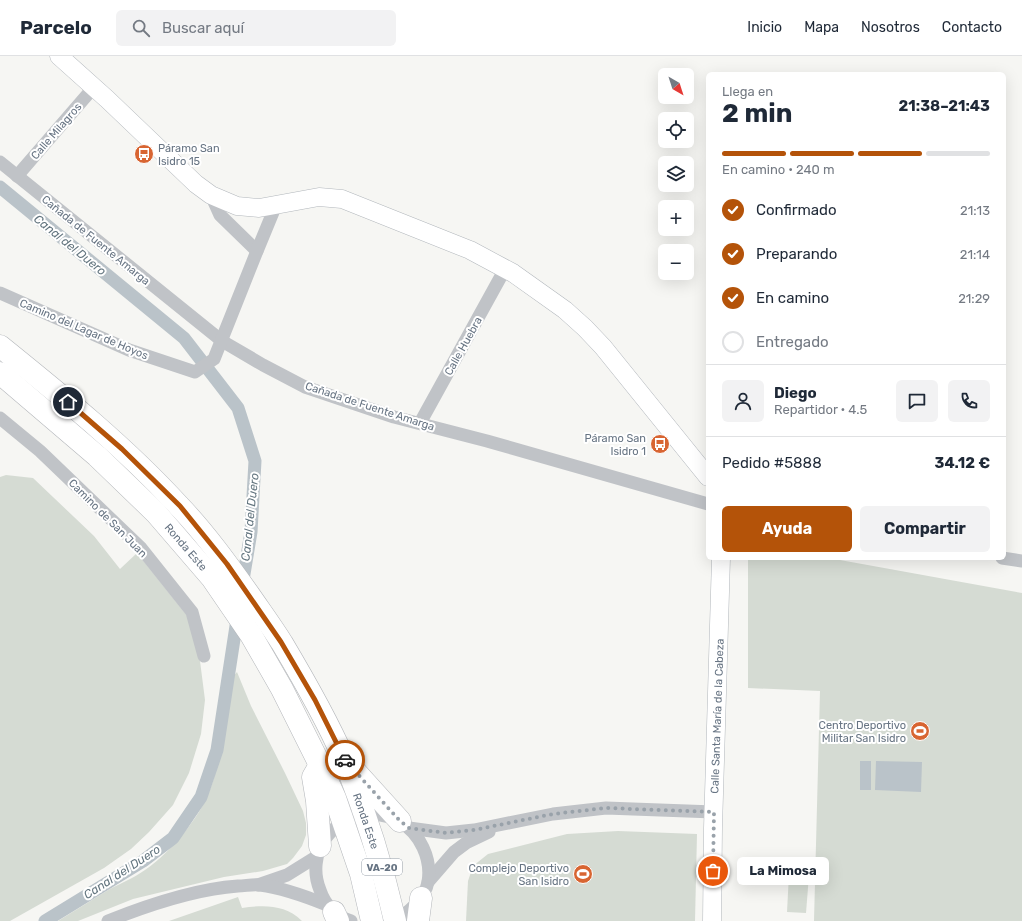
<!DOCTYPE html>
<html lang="es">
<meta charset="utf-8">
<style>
:root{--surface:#fff;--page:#f2f2f3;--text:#1f2937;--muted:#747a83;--line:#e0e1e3;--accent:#b45309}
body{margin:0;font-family:Rubik,sans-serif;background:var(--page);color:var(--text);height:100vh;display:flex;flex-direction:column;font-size:15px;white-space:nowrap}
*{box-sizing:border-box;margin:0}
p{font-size:13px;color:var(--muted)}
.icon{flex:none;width:22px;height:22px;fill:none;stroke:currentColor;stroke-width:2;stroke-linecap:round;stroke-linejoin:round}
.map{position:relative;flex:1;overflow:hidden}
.side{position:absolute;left:706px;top:16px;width:300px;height:488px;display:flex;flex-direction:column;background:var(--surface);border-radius:6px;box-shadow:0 4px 16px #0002}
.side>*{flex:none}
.needle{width:26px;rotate:141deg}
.controls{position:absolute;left:658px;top:12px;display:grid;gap:8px}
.controls a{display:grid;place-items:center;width:36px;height:36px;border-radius:6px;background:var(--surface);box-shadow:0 4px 16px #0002;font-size:20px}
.pin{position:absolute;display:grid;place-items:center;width:34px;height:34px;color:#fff;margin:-17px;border:2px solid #fff;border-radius:50%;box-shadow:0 1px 4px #0007}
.courier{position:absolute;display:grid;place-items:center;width:40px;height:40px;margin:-20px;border:3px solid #b45309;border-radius:50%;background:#fff;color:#222;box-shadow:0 1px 5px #0007}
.bubble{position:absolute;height:28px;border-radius:6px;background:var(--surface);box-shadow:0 4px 16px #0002;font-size:13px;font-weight:700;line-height:28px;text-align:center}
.overview em{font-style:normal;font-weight:700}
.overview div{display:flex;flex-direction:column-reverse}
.overview{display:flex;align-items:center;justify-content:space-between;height:68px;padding:0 16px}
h1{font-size:26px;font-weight:700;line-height:30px}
.bar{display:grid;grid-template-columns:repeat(4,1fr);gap:6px 4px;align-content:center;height:48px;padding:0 16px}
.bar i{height:5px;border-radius:3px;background:var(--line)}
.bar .current{background:var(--accent)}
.bar p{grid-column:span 4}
.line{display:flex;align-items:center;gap:10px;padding:0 16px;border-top:1px solid var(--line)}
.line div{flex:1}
.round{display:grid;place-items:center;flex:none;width:42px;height:42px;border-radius:6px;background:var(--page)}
ol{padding:0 16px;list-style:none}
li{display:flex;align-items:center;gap:12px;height:44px}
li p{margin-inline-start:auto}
li .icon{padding:4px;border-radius:50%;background:var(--accent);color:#fff;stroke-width:4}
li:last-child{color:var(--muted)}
li i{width:22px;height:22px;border:2px solid var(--line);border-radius:50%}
.action{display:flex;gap:8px;margin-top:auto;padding:8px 16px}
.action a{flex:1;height:46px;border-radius:6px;background:var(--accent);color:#fff;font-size:16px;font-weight:700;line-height:46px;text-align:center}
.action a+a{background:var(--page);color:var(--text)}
header{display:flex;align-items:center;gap:24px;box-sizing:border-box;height:56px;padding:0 20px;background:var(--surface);border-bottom:1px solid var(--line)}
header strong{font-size:19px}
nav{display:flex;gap:22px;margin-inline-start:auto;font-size:14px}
.search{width:280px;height:36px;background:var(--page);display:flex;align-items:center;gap:10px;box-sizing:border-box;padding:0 14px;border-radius:6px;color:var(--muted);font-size:15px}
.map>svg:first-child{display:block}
.green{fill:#d5dbd3}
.water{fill:#bac3c9}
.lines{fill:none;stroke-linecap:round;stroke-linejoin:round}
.canal{stroke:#bac3c9;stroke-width:13}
.secondary-casing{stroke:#b2b7bc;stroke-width:19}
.highway-casing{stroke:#b3b6ba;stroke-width:23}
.street{stroke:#c0c3c7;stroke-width:13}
.secondary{stroke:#fff;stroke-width:18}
.highway{stroke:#fff;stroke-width:22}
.done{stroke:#99a2aa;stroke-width:4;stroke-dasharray:0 7.2}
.route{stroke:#b45309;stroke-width:5}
.labels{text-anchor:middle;stroke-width:4;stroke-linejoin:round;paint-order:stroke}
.shield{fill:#fff;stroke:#959ea8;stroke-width:1}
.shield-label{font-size:10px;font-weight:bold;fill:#677483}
.street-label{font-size:11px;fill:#677483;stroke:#fff}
.poi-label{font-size:11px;fill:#677483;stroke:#fff;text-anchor:end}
.water-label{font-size:12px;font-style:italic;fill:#63757f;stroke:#fff}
</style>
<header>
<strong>Parcelo</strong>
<div class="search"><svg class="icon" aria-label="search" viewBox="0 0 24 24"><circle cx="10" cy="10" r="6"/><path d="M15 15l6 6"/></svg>Buscar aquí</div>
<nav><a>Inicio</a><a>Mapa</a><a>Nosotros</a><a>Contacto</a></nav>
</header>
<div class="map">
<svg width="1022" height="865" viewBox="0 0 1022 865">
<rect width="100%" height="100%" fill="#f6f6f3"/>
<g class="green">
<path d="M 6,419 L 33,422 L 94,480 L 120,513 L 137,497 L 188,561 L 200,605 L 205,644 L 201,678 L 189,717 L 173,749 L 149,776 L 131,793 L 104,812 L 10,865 L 0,865 L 0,421 Z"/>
<path d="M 748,502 L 829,502 L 1022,537 L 1022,865 L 814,865 L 820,635 L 748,632 Z"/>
<path d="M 237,616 L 251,650 L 285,717 L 303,755 L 306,767 L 306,779 L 302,790 L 293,802 L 287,808 L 263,815 L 224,821 L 133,843 L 78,865 L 58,865 C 76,854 93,843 110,833 C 121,827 134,822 145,814 C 164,802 192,770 203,749 C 211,734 216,717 219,701 C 223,682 225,626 237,616 Z"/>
<path d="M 618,775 L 697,778 L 695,865 L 466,865 L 468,825 L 473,810 L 488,798 L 567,778 Z"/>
<path d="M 789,818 L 809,819 L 806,857 L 787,856 Z"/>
<path d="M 238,841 L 242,852 C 263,849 285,848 302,865 L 169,865 Z"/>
</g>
<g class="water">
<rect x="860" y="705" width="11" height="29"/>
<path d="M 876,705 L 922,706 L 921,736 L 875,734 Z"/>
</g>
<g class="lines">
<g class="canal">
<path d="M 0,131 L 184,282 L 238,352 L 255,405 L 251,476 L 242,530"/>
<path d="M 45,865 L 143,805 L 173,782 L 201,741 L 217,694 L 238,557"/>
</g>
<defs>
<g id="secondary">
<path d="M 59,0 L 107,43 L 196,128 L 211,139 L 237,150 L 259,152 L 319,141 L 342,143 L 470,194 L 513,217 L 565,254 L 585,272 L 603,291 L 708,421"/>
<path d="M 712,865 L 713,772 L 721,502"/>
</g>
<g id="highway">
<path d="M 0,290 C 62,340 125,391 179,450 C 205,477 228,509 250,540 C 261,556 272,571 282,587 C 304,624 326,662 343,701 C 365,754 382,809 395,865"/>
<path d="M 0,317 L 97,400 L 156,457 L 212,522 L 251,579 L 282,633 L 320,709 L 335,742 L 361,818 L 372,865"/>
<path d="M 320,709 L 313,721 L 317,745 L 320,790"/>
<path d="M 353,713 L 400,765"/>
<path d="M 334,856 L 338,865"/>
<path d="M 418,865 L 421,842"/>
</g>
</defs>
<use href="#secondary" class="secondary-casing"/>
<use href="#highway" class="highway-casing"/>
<g class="street">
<path d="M 0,106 L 222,285 L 263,309 L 305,331 L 394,361 L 487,385 L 708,448"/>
<path d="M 17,120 L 94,31"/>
<path d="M 211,139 L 220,159 L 257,195"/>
<path d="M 0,237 L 129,294 L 195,316 L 214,303 L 257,195 L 276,149"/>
<path d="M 0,362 L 40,395 L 141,492 L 192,556 L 204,600"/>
<path d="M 420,367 L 505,213"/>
<path d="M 1002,502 L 1022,505"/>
<path d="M 409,772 L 446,777 L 474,774 L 553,758 L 606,752 L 714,756"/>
<path d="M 428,826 L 454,796 L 466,787 L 489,776"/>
<path d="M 258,829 L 287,819 L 316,801"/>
<path d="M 108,865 C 148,849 195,833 238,830 C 245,830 253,828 260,829 C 283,832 305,840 327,849"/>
<path d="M 351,865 C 336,860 325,849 320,834 C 313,817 315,798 325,783 C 336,768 353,758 371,758 C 381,759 392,760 400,766 C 420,777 432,803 428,826 C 425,842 408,858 393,865"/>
</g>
<use href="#secondary" class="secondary"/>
<use href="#highway" class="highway"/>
</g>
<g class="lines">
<path class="done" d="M 345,704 L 400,765 L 409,772 L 446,777 L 474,774 L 553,758 L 606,752 L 714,756 L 713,815"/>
<path class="route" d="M 68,346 L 122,393 L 180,450 L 227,508 L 281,586 L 315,644 L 345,704"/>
</g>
<defs>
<symbol id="bus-disc" viewBox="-11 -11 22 22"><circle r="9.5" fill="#d86532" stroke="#fff"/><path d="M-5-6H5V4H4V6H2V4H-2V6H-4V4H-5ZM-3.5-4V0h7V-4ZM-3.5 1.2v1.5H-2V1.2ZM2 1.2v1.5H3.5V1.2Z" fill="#fff"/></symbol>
<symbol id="stadium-disc" viewBox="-11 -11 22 22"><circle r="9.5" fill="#d86532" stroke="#fff"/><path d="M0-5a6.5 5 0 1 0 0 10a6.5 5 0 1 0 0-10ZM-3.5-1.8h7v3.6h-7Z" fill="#fff"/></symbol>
</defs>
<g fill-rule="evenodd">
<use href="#bus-disc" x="133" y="87" width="22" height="22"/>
<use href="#bus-disc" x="649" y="377" width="22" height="22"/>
<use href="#stadium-disc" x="909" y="664" width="22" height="22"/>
<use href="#stadium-disc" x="572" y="807" width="22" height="22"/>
</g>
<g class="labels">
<rect class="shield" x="362" y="803" width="40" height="16" rx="3"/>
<g class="shield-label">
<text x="382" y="815">VA-20</text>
</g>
<g class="street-label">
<text transform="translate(56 75) rotate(-49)" y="4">Calle Milagros</text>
<text transform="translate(96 184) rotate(39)" y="4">Cañada de Fuente Amarga</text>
<text transform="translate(84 273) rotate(23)" y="4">Camino del Lagar de Hoyos</text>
<text transform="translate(463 290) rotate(-61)" y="4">Calle Huebra</text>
<text transform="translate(370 350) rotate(18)" y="4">Cañada de Fuente Amarga</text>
<text transform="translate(108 462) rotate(45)" y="4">Camino de San Juan</text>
<text transform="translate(186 491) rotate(49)" y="4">Ronda Este</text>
<text transform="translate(717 660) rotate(-88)" y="4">Calle Santa María de la Cabeza</text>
<text transform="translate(366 765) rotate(71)" y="4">Ronda Este</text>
</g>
<g class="poi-label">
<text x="158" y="96" text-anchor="start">Páramo San<tspan x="158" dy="13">Isidro 15</tspan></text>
<text x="646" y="386">Páramo San<tspan x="646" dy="13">Isidro 1</tspan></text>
<text x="906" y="673">Centro Deportivo<tspan x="906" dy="13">Militar San Isidro</tspan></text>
<text x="569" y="816">Complejo Deportivo<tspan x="569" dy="13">San Isidro</tspan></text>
</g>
<g class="water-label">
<text transform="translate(70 189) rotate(39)" y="4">Canal del Duero</text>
<text transform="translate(250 461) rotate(-84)" y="4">Canal del Duero</text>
<text transform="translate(122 816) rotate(-33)" y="4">Canal del Duero</text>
</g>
</g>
</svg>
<div class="controls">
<a><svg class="needle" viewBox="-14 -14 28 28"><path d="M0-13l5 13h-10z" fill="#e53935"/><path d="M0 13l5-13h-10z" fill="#747a83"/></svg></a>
<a><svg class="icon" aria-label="locate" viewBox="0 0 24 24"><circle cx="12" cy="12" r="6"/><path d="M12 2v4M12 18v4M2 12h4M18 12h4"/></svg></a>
<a><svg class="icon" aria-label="layers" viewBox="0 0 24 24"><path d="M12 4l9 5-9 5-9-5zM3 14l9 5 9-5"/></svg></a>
<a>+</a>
<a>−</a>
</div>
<div class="pin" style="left:713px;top:815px;background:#ea580c"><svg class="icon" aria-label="bag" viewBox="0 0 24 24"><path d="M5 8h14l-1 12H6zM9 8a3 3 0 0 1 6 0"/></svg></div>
<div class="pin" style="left:68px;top:346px;background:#1f2937"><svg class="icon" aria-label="home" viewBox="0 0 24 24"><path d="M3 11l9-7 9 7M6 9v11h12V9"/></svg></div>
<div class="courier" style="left:345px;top:704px"><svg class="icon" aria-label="car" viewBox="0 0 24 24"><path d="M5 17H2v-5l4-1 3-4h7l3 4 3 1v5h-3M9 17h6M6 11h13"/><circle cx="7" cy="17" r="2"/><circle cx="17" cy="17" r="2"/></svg></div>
<div class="bubble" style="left:737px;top:801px;width:92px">La Mimosa</div>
<section class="side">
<div class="overview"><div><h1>2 min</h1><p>Llega en</p></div><em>21:38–21:43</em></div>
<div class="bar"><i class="current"></i><i class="current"></i><i class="current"></i><i></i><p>En camino · 240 m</p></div>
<ol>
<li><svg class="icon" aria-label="check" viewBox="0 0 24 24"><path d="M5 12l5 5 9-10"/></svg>Confirmado<p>21:13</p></li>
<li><svg class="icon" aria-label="check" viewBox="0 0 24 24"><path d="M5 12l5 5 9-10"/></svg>Preparando<p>21:14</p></li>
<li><svg class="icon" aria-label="check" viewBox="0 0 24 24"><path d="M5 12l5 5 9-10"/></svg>En camino<p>21:29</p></li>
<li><i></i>Entregado</li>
</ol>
<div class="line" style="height:72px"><a class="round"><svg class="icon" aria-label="person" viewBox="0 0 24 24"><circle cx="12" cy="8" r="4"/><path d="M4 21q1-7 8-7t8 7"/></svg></a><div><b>Diego</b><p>Repartidor · 4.5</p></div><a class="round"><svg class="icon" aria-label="chat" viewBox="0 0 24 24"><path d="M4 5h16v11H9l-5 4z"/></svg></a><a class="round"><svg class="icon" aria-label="phone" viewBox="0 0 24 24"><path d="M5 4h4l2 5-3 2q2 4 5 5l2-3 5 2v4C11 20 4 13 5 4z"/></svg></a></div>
<div class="line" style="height:52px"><div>Pedido #5888</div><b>34.12 €</b></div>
<div class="action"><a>Ayuda</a><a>Compartir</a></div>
</section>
</div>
